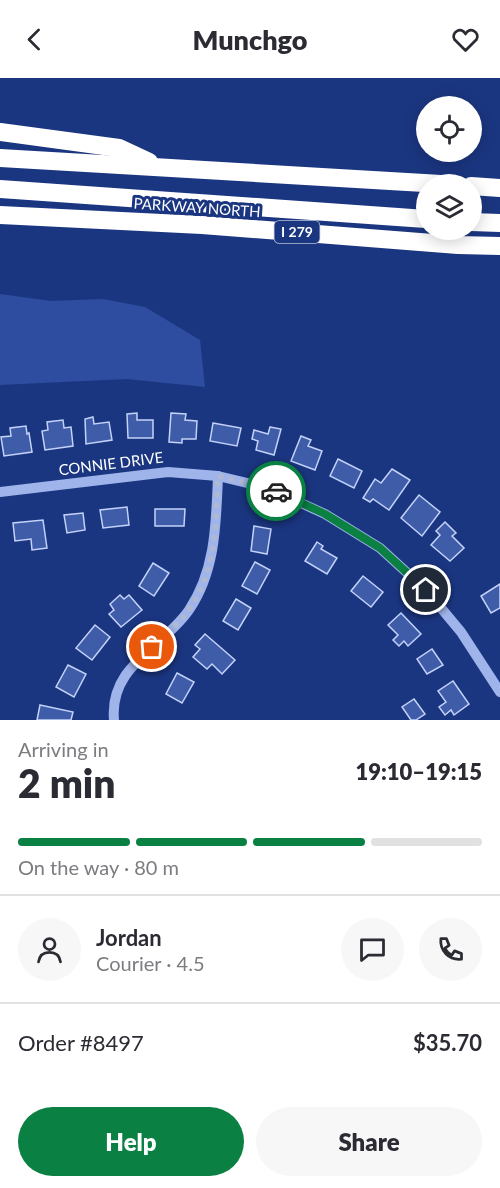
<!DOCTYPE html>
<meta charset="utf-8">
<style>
:root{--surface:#fff;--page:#f7f7f7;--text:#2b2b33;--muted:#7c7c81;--line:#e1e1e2;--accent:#0b8043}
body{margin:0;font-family:Lato,sans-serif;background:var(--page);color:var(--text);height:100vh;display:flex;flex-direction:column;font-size:22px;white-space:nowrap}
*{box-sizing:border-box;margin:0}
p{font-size:20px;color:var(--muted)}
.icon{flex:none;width:33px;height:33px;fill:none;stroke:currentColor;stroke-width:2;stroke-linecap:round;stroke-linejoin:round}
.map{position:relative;height:642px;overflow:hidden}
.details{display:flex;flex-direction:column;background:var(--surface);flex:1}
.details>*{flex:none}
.fabs{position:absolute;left:416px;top:18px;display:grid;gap:12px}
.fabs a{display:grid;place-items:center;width:66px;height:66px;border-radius:50%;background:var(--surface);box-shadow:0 3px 15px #0003;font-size:30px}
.pin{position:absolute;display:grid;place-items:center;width:51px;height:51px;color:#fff;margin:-26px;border:3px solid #fff;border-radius:50%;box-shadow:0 2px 6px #0007}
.courier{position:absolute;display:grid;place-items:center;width:60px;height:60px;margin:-30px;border:4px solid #0b8043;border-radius:50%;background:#fff;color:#222;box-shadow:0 2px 8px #0007}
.summary em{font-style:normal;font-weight:800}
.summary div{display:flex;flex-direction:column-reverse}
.summary{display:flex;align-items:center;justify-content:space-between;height:102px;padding:0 18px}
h1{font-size:39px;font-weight:800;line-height:45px}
.bar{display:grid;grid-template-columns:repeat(4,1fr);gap:9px 6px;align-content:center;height:72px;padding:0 18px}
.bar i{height:8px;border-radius:4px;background:var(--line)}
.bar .active{background:var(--accent)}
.bar p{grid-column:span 4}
.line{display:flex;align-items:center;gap:15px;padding:0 18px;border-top:2px solid var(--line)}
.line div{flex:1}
.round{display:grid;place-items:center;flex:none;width:63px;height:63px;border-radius:32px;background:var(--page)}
.primary-button{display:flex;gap:12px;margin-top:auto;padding:12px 18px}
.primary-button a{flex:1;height:69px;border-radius:36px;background:var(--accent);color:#fff;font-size:24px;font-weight:800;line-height:69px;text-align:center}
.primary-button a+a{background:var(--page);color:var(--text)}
header{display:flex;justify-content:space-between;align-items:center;height:78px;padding:0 18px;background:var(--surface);font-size:27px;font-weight:800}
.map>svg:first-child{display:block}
.green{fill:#2e4da0}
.building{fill:#3f5ca9;stroke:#c3d2f8;stroke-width:1.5}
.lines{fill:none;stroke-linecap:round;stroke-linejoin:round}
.minor{stroke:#9fb4ea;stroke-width:10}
.highway{stroke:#fff;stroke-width:18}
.done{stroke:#afb9d3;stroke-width:6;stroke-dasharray:0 10.8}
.route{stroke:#0b8043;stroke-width:8}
.labels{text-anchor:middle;stroke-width:6;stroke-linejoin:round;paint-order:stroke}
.shield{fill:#1b3681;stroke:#bbc3d9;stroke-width:1.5}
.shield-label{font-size:14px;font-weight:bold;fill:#fff}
.street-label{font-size:15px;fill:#fff;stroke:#1b3681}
</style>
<header><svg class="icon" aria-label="back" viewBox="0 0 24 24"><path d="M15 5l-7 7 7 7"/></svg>Munchgo<svg class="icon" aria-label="heart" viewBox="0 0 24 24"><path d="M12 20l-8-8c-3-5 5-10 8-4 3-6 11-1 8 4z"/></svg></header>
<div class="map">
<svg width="500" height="642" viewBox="0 0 500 642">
<rect width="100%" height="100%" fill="#1b3681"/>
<path class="green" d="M 0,216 L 51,223 L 103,221 L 145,229 L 200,262 L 205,309 L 127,301 L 0,307 Z"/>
<g class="building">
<path d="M 137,335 L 137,342 L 153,342 L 153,360 L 128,360 L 127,336 Z"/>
<path d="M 171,335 L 186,336 L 185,342 L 197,343 L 196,361 L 182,361 L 182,365 L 169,364 Z"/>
<path d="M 93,339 L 94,346 L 109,344 L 112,362 L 86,366 L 85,341 Z"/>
<path d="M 63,342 L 64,350 L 71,349 L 73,368 L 45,372 L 42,353 L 48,352 L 47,344 Z"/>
<path d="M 213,345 L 241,350 L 237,368 L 210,363 Z"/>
<path d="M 26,348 L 27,356 L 29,355 L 32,374 L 4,378 L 1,359 L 11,358 L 10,350 Z"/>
<path d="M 270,349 L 281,351 L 274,377 L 256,372 L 258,363 L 252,361 L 254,352 L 268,356 Z"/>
<path d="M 301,358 L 311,362 L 308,368 L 322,373 L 315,392 L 291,383 Z"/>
<path d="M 338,381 L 362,393 L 354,410 L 330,398 Z"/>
<path d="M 392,391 L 410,402 L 389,432 L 373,421 L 370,424 L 363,420 L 375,401 L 381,405 Z"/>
<path d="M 419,417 L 440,434 L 422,458 L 401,440 Z"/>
<path d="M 127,429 L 129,447 L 103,450 L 100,432 Z"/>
<path d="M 155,431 L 185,431 L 184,448 L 155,448 Z"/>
<path d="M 83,435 L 85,452 L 67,455 L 64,437 Z"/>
<path d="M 43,442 L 47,470 L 32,472 L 31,461 L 15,463 L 13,445 Z"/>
<path d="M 445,444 L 456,455 L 452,458 L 464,470 L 450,483 L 431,467 L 440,457 L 436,453 Z"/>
<path d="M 254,448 L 271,451 L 267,476 L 251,473 Z"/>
<path d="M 317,464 L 323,468 L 321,471 L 337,480 L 327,496 L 305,483 Z"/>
<path d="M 255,484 L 270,492 L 257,516 L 242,508 Z"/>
<path d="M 153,485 L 169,495 L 154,518 L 139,508 Z"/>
<path d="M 363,498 L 383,514 L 371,529 L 351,513 Z"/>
<path d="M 500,506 L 500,530 L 491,535 L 481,518 Z"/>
<path d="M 120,517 L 124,521 L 129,517 L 142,532 L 121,549 L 109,536 L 114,532 L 110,526 Z"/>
<path d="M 236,521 L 251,530 L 238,552 L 223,543 Z"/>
<path d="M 401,535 L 421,556 L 408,568 L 404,563 L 399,568 L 393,562 L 398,557 L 388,547 Z"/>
<path d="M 95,547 L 110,559 L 92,582 L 76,570 Z"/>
<path d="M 205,556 L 235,582 L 222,596 L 212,586 L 207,591 L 193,579 L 200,571 L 195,567 Z"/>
<path d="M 432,571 L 443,587 L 427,596 L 417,581 Z"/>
<path d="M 68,587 L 86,596 L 74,619 L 56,609 Z"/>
<path d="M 177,595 L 194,604 L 182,625 L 166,616 Z"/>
<path d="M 453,603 L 469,626 L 454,637 L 451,632 L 445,637 L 439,629 L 446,624 L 438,613 Z"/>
<path d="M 414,621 L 425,636 L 416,642 L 411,642 L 402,629 Z"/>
<path d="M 40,627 L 73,634 L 71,642 L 37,642 Z"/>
</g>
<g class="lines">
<g class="minor">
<path d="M 0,414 L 168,394 L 218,398 L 268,410 L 325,436 L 380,470 L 426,512 L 461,554 L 500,614"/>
<path d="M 114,642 C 109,587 163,570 189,532 C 216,492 216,445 218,398"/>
</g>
<g class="highway">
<path d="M 0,54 L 119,70 L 149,84"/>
<path d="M 0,80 L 441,106"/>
<path d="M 471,108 L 500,110"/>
<path d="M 0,111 L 426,141"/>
<path d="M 0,137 L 202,147 L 458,167 L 500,168"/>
<path d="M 471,144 L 500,145"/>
</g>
</g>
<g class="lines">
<path class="done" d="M 152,569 C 164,558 178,546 188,533 C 217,494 216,444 218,398 L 268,410 L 276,413"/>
<path class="route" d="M 276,413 L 325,436 L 380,470 L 426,512"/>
</g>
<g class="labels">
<rect class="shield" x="274.5" y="143" width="45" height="22" rx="4.5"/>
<g class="shield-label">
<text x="297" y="159">I 279</text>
</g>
<g class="street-label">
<text transform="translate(197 130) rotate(4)" y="5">PARKWAY NORTH</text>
<text transform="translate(111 386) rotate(-7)" y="5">CONNIE DRIVE</text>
</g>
</g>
</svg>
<div class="fabs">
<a><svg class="icon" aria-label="locate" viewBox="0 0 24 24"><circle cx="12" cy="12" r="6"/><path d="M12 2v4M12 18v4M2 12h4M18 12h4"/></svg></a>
<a><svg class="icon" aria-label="layers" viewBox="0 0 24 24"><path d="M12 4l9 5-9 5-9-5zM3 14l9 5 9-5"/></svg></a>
</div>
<div class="pin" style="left:152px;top:569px;background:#ea580c"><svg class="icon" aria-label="bag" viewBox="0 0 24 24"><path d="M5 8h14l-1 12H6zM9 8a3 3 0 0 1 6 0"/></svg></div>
<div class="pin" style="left:426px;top:512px;background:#1f2937"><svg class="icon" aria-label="home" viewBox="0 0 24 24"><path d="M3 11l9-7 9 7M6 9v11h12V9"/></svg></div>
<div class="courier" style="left:276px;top:413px"><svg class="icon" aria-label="car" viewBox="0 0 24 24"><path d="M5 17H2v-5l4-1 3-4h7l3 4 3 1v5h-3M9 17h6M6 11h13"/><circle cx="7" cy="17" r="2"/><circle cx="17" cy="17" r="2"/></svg></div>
</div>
<section class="details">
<div class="summary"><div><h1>2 min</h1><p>Arriving in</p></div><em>19:10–19:15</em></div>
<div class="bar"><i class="active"></i><i class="active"></i><i class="active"></i><i></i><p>On the way · 80 m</p></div>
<div class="line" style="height:108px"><a class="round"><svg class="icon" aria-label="person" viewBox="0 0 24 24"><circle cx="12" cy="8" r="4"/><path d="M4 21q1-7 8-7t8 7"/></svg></a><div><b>Jordan</b><p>Courier · 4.5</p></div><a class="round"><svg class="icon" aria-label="chat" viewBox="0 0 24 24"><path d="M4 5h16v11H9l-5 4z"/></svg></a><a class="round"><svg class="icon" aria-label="phone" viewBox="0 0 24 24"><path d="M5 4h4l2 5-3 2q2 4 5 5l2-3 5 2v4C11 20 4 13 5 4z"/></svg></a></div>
<div class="line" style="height:78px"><div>Order #8497</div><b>$35.70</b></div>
<div class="primary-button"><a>Help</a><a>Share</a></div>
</section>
